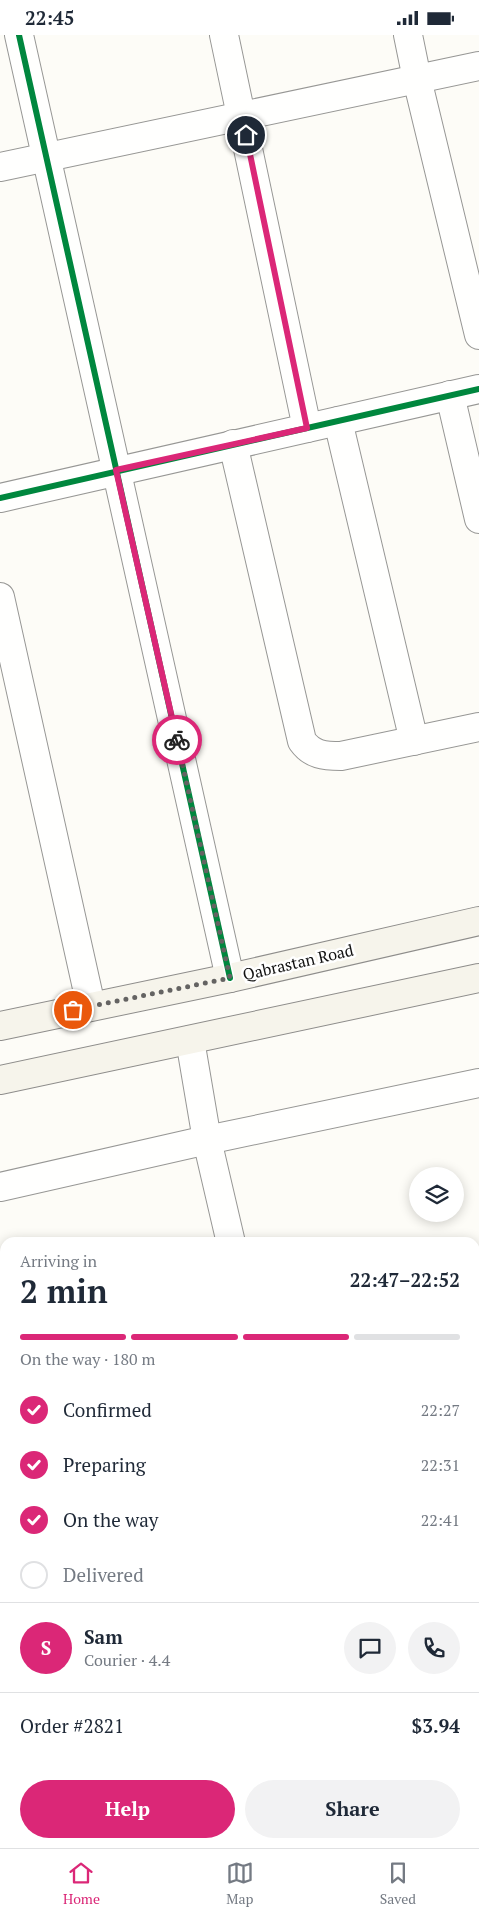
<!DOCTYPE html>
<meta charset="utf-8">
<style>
:root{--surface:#fff;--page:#f2f2f3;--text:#1f2937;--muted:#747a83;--line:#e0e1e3;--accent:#db2777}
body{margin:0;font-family:"PT Serif",serif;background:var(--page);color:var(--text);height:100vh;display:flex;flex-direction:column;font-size:19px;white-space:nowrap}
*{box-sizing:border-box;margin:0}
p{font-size:16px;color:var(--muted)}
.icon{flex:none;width:28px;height:28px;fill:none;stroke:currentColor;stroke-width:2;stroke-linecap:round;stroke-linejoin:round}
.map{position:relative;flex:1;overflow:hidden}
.sheet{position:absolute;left:0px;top:1202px;width:480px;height:611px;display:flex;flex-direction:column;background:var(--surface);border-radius:15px 15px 0 0;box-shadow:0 2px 12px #0003}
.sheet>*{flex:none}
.buttons{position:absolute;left:409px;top:1132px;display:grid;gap:10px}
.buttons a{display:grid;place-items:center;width:55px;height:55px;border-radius:50%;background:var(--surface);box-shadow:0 2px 12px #0003;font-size:25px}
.pin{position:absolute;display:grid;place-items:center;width:42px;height:42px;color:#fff;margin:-21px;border:2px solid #fff;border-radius:50%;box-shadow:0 1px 5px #0007}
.courier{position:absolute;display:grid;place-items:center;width:50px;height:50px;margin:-25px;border:4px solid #db2777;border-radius:50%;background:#fff;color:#222;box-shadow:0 1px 6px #0007}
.summary em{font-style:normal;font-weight:700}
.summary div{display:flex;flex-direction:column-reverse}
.summary{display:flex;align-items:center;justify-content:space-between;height:85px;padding:0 20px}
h1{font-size:32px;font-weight:700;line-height:38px}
.bar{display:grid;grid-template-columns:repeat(4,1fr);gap:8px 5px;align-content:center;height:60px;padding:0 20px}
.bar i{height:6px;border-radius:4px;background:var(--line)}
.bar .current{background:var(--accent)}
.bar p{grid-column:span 4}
.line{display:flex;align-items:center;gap:12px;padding:0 20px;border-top:1px solid var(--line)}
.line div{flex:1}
.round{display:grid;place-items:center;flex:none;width:52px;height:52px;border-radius:26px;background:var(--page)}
ol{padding:0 20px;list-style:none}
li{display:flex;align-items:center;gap:15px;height:55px}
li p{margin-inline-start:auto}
li .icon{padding:5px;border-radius:50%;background:var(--accent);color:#fff;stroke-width:4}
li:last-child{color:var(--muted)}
li i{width:28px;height:28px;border:2px solid var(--line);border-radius:50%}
.primary-button{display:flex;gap:10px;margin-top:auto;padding:10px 20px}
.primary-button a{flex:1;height:58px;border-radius:30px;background:var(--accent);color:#fff;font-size:20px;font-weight:700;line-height:58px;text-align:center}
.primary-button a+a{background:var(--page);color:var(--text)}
.status{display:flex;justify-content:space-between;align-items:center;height:35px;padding:0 25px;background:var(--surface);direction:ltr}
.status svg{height:14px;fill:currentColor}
.menu{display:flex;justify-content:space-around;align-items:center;height:70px;border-top:1px solid var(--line);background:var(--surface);font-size:14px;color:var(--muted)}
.menu a{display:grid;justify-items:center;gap:2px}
.menu .current{color:var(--accent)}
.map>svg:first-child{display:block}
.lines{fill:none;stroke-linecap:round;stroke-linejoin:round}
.street-casing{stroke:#979795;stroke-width:30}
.secondary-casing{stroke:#8e8d8b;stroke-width:30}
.street{stroke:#fffffe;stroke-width:28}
.secondary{stroke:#f6f4eb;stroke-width:28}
.cycleway-casing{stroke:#fff;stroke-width:9}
.cycleway{stroke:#00873e;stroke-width:6}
.done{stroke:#646362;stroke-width:5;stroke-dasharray:0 9}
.route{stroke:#db2777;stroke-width:6}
.labels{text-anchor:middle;stroke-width:5;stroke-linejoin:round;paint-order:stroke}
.street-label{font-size:16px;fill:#111;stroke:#fff}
</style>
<div class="status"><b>22:45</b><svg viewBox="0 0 49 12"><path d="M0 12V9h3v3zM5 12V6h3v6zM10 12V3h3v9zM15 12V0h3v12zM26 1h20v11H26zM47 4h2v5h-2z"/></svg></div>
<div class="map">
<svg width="479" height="1813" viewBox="0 0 479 1813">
<rect width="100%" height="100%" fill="#fdfcf7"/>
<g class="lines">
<defs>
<g id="street">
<path d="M 19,0 L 230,943"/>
<path d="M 224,0 L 307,393"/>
<path d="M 408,0 L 417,44 L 479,300"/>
<path d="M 0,132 L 479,31"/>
<path d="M 450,360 L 479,484"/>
<path d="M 338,386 L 414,706"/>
<path d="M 233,409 L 302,706 C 312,720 324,721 341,721 L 479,692"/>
<path d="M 0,463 L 479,354"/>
<path d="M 0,562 L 91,971"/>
<path d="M 190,1005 L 207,1105 L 231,1208"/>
<path d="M 0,1152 L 207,1105 L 479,1048"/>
<path d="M 475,1237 L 479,1236"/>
<path d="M 0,1340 L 5,1339"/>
<path d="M 475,1427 L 479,1426"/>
<path d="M 0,1531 L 5,1530"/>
<path d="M 475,1598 L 479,1597"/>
<path d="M 0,1604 L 5,1627"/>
<path d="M 0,1699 L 5,1698"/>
<path d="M 475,1782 L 479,1781"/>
<path d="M 44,1809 L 45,1813"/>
<path d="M 370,1809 L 371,1813"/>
<path d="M 328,1813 L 348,1809"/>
</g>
<g id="secondary">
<path d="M 0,991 L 230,943 L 479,886"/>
<path d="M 0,1045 L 479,943"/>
</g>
</defs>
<use href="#street" class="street-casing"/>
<use href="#secondary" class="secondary-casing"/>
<use href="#street" class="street"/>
<use href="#secondary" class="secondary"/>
<defs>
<g id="cycleway">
<path d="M 19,0 L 230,943"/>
<path d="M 0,463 L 479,354"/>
</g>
</defs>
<use href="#cycleway" class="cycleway-casing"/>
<use href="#cycleway" class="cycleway"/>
</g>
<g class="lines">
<path class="done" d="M 73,975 L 230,943 L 177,705"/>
<path class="route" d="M 177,705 L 116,435 L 307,393 L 246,100"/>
</g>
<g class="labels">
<g class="street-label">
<text transform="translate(298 927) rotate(-13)" y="6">Qabrastan Road</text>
</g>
</g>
</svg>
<div class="buttons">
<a><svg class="icon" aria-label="layers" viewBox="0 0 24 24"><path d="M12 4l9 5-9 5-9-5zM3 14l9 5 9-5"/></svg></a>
</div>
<div class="pin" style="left:73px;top:975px;background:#ea580c"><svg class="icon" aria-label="bag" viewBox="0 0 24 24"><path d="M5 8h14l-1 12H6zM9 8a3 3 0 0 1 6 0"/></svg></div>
<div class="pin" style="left:246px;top:100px;background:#1f2937"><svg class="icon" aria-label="home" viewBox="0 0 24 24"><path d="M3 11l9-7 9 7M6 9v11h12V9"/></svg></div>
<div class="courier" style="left:177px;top:705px"><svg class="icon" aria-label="bike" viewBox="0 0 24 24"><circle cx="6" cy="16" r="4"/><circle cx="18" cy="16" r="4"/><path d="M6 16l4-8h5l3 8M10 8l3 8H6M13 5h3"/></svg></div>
<section class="sheet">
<div class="summary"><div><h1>2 min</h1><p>Arriving in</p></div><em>22:47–22:52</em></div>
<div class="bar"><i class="current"></i><i class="current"></i><i class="current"></i><i></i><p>On the way · 180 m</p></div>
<ol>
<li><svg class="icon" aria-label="check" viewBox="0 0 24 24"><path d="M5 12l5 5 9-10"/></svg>Confirmed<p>22:27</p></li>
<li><svg class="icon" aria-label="check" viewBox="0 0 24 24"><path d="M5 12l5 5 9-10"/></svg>Preparing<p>22:31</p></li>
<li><svg class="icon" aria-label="check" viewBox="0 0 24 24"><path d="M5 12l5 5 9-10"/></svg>On the way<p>22:41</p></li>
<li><i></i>Delivered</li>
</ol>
<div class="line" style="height:90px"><b class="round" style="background:var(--accent);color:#fff">S</b><div><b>Sam</b><p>Courier · 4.4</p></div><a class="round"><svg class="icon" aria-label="chat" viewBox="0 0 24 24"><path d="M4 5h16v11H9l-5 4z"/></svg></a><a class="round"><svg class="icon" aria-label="phone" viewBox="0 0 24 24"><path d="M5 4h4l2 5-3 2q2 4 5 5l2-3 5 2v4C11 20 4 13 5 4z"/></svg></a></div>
<div class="line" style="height:65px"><div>Order #2821</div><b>$3.94</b></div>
<div class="primary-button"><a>Help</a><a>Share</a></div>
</section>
</div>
<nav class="menu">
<a class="current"><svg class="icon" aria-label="home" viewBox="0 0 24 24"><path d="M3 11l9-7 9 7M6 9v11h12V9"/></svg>Home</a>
<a><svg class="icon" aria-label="map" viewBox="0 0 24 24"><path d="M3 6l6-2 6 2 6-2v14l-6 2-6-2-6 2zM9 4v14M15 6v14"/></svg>Map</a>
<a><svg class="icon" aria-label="saved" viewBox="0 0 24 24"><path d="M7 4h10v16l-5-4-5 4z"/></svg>Saved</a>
</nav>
